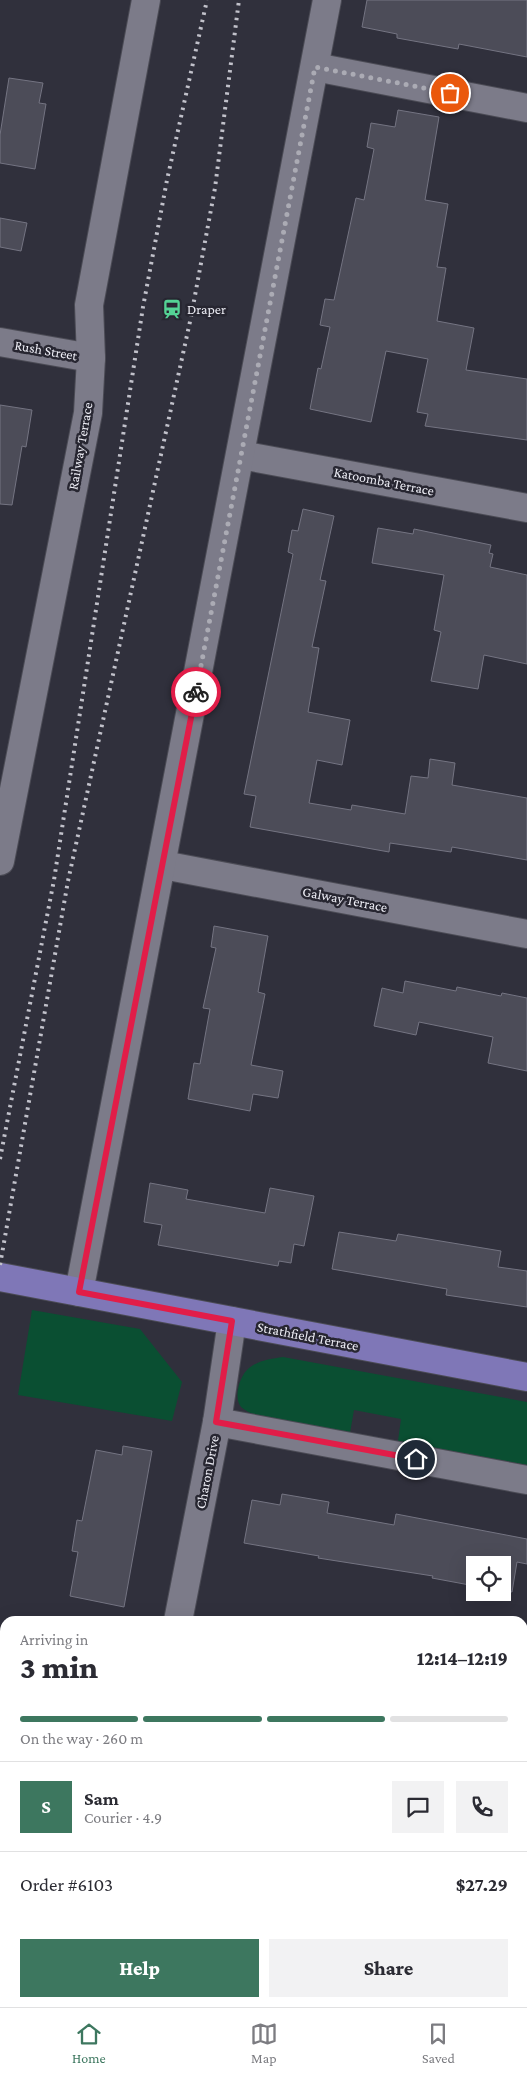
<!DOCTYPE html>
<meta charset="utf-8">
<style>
:root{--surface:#fff;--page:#f2f2f3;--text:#2b2b33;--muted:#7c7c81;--line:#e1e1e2;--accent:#3d775f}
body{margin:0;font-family:"Crimson Pro",serif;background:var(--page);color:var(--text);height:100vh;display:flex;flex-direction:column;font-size:19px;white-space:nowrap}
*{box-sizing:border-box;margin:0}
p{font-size:16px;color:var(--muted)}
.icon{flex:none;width:28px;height:28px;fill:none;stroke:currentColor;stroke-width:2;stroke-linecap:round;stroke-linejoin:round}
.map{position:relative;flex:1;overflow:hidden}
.drawer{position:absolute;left:0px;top:1616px;width:528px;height:391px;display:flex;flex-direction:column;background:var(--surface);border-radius:15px 15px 0 0;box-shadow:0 5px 20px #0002}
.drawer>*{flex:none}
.tools{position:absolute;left:466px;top:1556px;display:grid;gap:10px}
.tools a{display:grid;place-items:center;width:45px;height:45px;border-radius:0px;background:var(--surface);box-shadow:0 5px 20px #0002;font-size:25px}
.pin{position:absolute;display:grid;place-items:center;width:42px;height:42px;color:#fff;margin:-21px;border:2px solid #fff;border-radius:50%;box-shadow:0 1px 5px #0007}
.courier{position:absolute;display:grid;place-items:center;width:50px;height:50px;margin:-25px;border:4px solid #e11d48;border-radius:50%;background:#fff;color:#222;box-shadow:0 1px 6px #0007}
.summary em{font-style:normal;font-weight:800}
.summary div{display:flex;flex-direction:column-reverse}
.summary{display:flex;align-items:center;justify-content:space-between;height:85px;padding:0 20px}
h1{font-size:32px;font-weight:800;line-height:38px}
.bar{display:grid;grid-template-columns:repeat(4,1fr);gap:8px 5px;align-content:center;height:60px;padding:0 20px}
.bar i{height:6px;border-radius:4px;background:var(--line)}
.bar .on{background:var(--accent)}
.bar p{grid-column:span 4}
.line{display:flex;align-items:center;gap:12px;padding:0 20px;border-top:1px solid var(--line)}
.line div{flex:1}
.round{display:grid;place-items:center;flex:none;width:52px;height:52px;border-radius:0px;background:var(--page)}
.action{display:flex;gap:10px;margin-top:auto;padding:10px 20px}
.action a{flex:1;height:58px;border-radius:0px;background:var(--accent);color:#fff;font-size:20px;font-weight:800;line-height:58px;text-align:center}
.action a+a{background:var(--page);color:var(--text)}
.tabs{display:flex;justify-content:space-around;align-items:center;height:70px;border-top:1px solid var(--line);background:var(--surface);font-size:14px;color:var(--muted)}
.tabs a{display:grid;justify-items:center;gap:2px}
.tabs .on{color:var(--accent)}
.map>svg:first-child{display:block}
.green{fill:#0a4f32}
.building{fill:#4c4c58;stroke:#747482}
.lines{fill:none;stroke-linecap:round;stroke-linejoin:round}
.minor-casing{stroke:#4b4b55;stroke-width:30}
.major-casing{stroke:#4b4b55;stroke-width:30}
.minor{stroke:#7c7b89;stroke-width:28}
.major{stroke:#7f77b7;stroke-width:28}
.rail{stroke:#c1c1ca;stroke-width:4;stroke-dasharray:2.5 5;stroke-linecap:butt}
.done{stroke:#ababb4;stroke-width:5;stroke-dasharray:0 9}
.route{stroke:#e11d48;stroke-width:6}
.labels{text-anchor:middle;stroke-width:5;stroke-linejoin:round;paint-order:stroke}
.poi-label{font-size:14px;fill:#ededf5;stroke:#272631;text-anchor:start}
.street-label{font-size:14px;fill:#ededf5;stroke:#272631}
</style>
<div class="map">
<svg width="527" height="2007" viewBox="0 0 527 2007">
<rect width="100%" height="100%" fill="#30303c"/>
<g class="green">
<path d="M 32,1310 L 140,1329 L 182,1382 L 172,1421 L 18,1395 Z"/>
<path d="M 283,1357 L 527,1402 L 527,1465 L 398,1441 L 401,1419 L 354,1410 L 350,1433 L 255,1415 C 251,1413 244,1410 241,1407 C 233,1397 240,1375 249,1368 C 259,1360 271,1359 283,1357 Z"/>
<path d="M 0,1883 L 5,1884 L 5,1980 L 0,1989 Z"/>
<path d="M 256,2003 L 370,2002 L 388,2007 L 255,2007 Z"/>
</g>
<g class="building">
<path d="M 367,0 L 527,0 L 527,57 L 459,44 L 458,49 L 397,38 L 397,34 L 362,27 Z"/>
<path d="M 9,78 L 43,83 L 39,103 L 46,104 L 35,169 L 0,163 L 0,135 Z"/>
<path d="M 398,110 L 439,117 L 425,200 L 448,204 L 437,267 L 446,268 L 437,321 L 474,328 L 466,370 L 527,379 L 527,440 L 425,426 L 428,414 L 417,412 L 428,359 L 386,351 L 371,422 L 310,409 L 318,368 L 321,369 L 330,327 L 320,325 L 325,299 L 334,300 L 356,198 L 364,200 L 374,149 L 367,147 L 371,123 L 395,127 Z"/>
<path d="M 0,218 L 27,223 L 21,251 L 0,247 Z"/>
<path d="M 0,405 L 32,410 L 26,447 L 22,446 L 12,505 L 0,504 Z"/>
<path d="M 303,509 L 334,516 L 320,580 L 326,581 L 312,647 L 319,648 L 308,712 L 350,720 L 342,765 L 317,760 L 309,803 L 351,810 L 352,805 L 405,814 L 411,776 L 428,778 L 430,759 L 455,763 L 452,785 L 527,798 L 527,860 L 452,847 L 451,852 L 390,843 L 389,852 L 250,827 L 256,796 L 244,794 L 293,554 L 288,552 L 292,530 L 298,531 Z"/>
<path d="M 378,528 L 413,534 L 414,529 L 491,545 L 489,553 L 493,554 L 490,567 L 527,575 L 527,664 L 484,655 L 478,689 L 431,681 L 441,632 L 434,630 L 444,575 L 372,563 Z"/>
<path d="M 214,926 L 268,936 L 258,992 L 265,994 L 251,1065 L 283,1071 L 278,1098 L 253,1094 L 250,1111 L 188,1099 L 194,1063 L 200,1064 L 210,1009 L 203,1008 L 216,948 L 211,947 Z"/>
<path d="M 405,981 L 456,991 L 457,987 L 501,996 L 502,993 L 527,998 L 527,1071 L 488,1063 L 493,1037 L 419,1022 L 416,1035 L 374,1026 L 382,988 L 403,993 Z"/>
<path d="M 150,1183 L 188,1190 L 186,1199 L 265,1213 L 270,1188 L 314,1196 L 304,1246 L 294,1244 L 291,1263 L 279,1261 L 278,1266 L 158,1245 L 162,1225 L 144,1222 Z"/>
<path d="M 339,1232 L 396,1241 L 398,1234 L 501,1251 L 498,1267 L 527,1271 L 527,1307 L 446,1295 L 447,1289 L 332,1269 Z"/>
<path d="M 123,1446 L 152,1451 L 124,1607 L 70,1596 L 78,1552 L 72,1551 L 77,1520 L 82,1521 L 96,1450 L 122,1455 Z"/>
<path d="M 282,1494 L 329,1502 L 327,1513 L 394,1525 L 396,1514 L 527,1539 L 527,1564 L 517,1562 L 512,1592 L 502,1590 L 502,1565 L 475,1565 L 475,1586 L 432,1578 L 433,1576 L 318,1558 L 319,1556 L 244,1543 L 252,1500 L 280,1505 Z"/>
</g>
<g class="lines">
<defs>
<g id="minor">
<path d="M 315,67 L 527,108"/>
<path d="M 0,342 L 91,358"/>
<path d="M 241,455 L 527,508"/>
<path d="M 0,861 L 88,413 L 91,358 L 89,305 L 146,0"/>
<path d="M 163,865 L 527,934"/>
<path d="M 79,1292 L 327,0"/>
<path d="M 217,1422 L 527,1480"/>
<path d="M 178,1621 L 217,1422 L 232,1321"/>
<path d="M 30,2007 L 33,2002"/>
</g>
<path id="major" d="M 0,1277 L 527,1377"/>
</defs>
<use href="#minor" class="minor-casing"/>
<use href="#major" class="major-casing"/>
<use href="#minor" class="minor"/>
<use href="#major" class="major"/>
<g class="rail">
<path d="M 0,1159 L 54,880 L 143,307 L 167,180 L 207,0"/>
<path d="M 0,1265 L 68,881 L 191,317 L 215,188 L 239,0"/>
</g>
</g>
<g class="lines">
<path class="done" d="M 196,692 L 315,67 L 450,93"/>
<path class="route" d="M 196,692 L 79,1292 L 232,1321 L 216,1422 L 416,1459"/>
</g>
<defs>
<symbol id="station-bare" viewBox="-9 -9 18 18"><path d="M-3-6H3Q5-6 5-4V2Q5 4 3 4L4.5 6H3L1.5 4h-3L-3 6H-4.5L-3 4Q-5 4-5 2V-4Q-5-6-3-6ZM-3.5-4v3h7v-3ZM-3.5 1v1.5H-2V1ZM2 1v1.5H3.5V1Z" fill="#54d395" stroke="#272631" stroke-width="2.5" paint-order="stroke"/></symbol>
</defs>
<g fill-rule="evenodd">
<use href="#station-bare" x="158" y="295" width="28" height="28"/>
</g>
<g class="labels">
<g class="poi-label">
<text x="187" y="314">Draper</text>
</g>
<g class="street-label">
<text transform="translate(46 350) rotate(10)" y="5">Rush Street</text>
<text transform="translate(80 446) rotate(-80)" y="5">Railway Terrace</text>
<text transform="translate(384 481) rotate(11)" y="5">Katoomba Terrace</text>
<text transform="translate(345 899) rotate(11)" y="5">Galway Terrace</text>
<text transform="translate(308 1336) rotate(11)" y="5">Strathfield Terrace</text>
<text transform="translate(207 1472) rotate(-79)" y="5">Charon Drive</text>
</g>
</g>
</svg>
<div class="tools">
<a><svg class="icon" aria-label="locate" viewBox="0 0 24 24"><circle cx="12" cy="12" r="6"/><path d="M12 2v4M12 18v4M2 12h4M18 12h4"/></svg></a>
</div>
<div class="pin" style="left:450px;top:93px;background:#ea580c"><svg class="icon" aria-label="bag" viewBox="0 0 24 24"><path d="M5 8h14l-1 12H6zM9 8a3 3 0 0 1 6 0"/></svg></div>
<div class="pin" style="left:416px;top:1459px;background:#1f2937"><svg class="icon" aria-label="home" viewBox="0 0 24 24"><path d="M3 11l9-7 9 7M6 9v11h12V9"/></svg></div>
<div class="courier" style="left:196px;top:692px"><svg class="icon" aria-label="bike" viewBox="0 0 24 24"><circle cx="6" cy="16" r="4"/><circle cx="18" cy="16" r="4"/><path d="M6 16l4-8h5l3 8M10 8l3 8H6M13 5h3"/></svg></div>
<section class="drawer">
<div class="summary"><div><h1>3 min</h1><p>Arriving in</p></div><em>12:14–12:19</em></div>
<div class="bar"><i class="on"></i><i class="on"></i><i class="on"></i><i></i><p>On the way · 260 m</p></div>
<div class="line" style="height:90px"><b class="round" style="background:var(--accent);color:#fff">S</b><div><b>Sam</b><p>Courier · 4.9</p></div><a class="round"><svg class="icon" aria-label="chat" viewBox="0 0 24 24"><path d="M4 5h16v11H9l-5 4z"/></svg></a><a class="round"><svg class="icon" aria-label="phone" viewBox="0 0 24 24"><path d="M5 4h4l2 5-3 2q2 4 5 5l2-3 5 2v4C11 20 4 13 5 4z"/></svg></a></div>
<div class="line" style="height:65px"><div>Order #6103</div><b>$27.29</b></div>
<div class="action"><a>Help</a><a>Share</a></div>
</section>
</div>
<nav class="tabs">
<a class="on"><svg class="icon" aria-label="home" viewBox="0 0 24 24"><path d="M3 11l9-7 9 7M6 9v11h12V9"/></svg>Home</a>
<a><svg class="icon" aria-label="map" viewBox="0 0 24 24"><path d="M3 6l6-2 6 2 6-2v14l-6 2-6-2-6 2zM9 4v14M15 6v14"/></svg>Map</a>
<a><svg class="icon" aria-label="saved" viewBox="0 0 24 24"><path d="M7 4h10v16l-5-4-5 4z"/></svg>Saved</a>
</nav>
